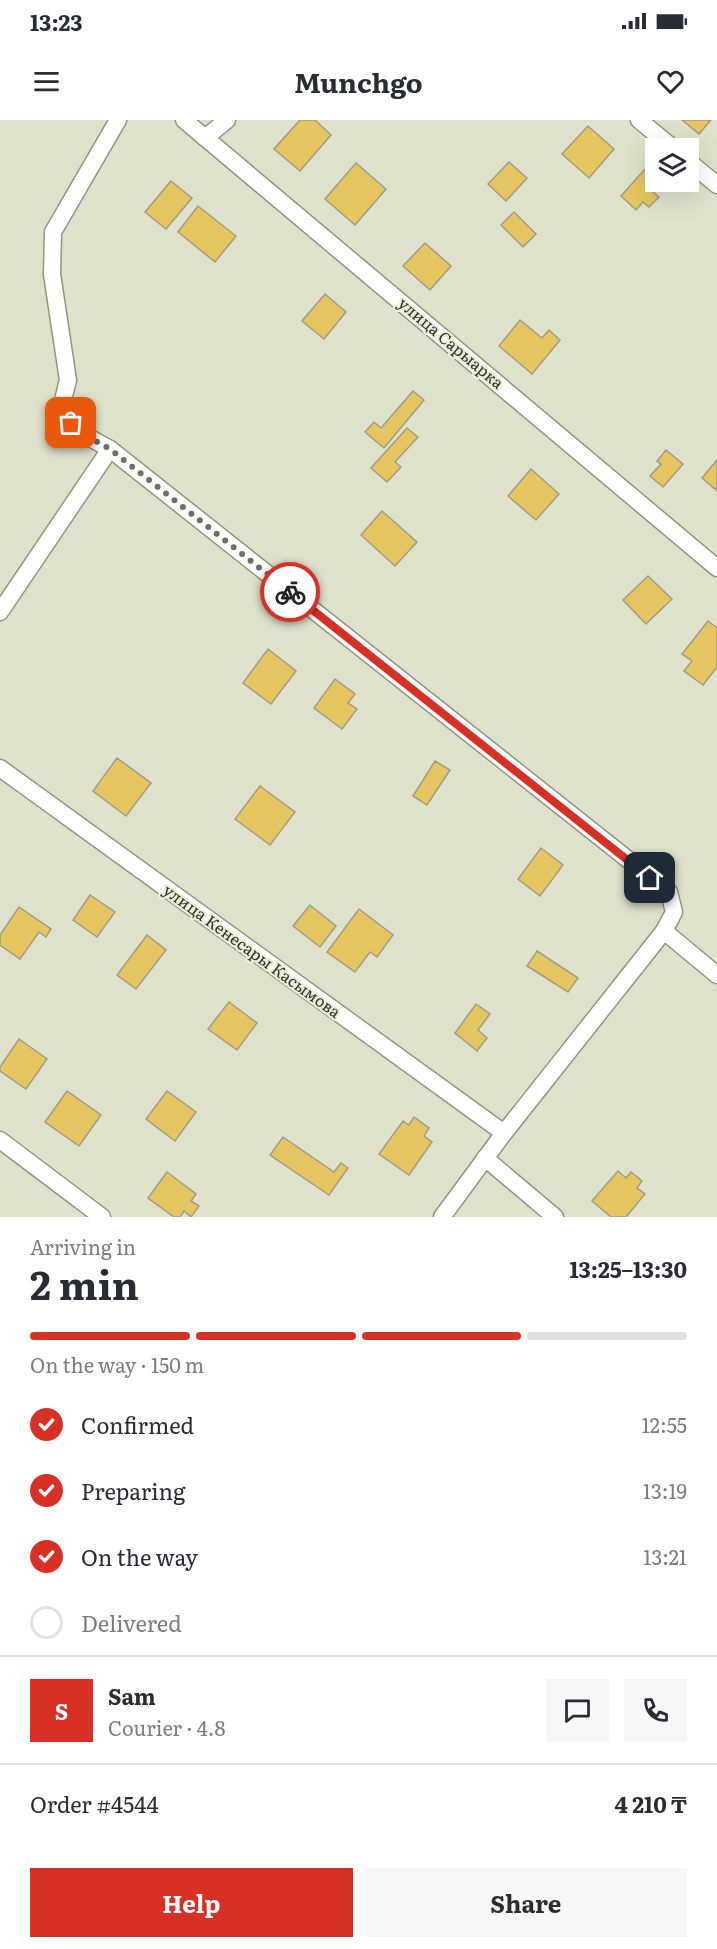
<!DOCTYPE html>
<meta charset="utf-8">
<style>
:root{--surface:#fff;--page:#f7f7f7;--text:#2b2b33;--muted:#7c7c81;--line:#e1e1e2;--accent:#d93025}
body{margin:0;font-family:Literata,serif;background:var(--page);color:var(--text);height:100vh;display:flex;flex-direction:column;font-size:22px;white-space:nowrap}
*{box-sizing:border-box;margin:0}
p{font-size:20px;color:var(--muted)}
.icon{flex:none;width:33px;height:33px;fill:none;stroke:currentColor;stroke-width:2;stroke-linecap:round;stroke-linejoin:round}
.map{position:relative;height:1097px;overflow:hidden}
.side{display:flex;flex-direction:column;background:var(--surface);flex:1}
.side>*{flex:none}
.tools{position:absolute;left:645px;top:18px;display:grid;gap:12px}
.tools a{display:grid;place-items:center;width:54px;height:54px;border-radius:0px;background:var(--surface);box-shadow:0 6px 24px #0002;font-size:30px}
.pin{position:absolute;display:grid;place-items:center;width:51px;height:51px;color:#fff;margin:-26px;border-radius:12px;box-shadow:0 3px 9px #0006}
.courier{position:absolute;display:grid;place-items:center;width:60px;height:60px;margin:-30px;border:4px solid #d93025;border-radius:50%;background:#fff;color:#222;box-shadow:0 2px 8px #0007}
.summary em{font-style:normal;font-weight:700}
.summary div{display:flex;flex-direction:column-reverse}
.summary{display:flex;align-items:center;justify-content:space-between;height:102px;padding:0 30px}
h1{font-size:39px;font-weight:700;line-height:45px}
.bar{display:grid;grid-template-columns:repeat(4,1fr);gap:9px 6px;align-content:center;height:72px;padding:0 30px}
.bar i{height:8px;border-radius:4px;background:var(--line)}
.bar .current{background:var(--accent)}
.bar p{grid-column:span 4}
.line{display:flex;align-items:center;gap:15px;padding:0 30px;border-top:2px solid var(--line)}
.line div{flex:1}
.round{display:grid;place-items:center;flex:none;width:63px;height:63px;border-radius:0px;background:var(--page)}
ol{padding:0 30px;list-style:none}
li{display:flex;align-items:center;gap:18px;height:66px}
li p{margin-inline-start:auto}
li .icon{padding:6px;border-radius:50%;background:var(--accent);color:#fff;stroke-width:4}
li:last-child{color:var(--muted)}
li i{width:33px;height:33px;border:3px solid var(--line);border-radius:50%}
.button{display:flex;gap:12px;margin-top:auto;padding:12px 30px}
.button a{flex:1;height:69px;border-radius:0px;background:var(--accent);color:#fff;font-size:24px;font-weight:700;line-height:69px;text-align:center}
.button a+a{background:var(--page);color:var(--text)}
.status{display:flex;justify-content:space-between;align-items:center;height:42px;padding:0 30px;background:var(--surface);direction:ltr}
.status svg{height:16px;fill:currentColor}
header{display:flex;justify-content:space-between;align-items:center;height:78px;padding:0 30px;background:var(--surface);font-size:27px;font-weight:700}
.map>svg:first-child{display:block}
.building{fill:#e5c661;stroke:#a39c86;stroke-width:1.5}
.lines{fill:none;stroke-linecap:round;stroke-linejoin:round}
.minor-casing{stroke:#93957f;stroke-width:19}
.minor{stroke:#fff;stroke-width:16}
.done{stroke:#6e7061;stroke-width:6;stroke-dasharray:0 10.8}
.route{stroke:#d93025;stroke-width:8}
.labels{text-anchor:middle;stroke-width:4.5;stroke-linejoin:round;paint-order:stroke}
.street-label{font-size:16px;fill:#313229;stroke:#ecefd7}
</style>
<div class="status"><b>13:23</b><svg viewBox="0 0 49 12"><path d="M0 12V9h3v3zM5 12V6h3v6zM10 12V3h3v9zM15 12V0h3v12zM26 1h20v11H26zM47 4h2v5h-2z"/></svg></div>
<header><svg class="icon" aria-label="menu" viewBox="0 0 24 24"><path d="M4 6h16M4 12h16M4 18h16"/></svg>Munchgo<svg class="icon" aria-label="heart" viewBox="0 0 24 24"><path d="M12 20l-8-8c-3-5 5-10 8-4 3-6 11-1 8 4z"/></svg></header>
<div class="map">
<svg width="717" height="1097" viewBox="0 0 717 1097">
<rect width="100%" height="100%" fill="#dfe2ca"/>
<g class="building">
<path d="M 300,0 L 315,0 L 331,15 L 300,51 L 274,29 Z"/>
<path d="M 682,0 L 711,0 L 699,14 Z"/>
<path d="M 588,6 L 614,29 L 589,58 L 562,34 Z"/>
<path d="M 509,42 L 527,58 L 506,81 L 488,64 Z"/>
<path d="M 356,43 L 386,69 L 355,105 L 325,79 Z"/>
<path d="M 646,48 L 656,56 L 656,62 L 659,62 L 651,70 L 659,77 L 649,87 L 643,82 L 636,90 L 621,76 Z"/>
<path d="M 171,61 L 192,78 L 166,109 L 145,92 Z"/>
<path d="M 198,86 L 236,116 L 215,142 L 178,112 Z"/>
<path d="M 514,92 L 536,114 L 523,127 L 501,105 Z"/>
<path d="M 425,123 L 451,146 L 430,170 L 403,146 Z"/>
<path d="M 325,174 L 346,192 L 324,219 L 302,201 Z"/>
<path d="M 520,200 L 542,218 L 549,210 L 560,220 L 532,254 L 499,226 Z"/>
<path d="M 413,271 L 424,280 L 384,328 L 365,312 L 374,302 L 381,308 Z"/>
<path d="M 407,308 L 418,317 L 395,342 L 401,347 L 387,362 L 371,348 Z"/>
<path d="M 666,330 L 683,344 L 663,367 L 650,356 L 661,344 L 657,341 Z"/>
<path d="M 717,340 L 717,371 L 702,358 Z"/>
<path d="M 531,349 L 559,374 L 536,400 L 508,376 Z"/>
<path d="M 382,391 L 417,422 L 395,446 L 361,415 Z"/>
<path d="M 648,456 L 672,479 L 646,504 L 623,480 Z"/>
<path d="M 708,501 L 717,508 L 717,547 L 703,565 L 684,551 L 692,541 L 682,534 Z"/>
<path d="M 268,529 L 296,551 L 271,584 L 243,563 Z"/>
<path d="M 335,559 L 355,574 L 348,583 L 357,589 L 342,609 L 314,588 Z"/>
<path d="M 117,638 L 151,663 L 126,696 L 93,671 Z"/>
<path d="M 435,641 L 450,650 L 427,685 L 413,676 Z"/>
<path d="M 260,666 L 295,692 L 270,725 L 235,699 Z"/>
<path d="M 541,728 L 563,745 L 540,776 L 518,759 Z"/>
<path d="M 90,775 L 115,792 L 97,817 L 73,800 Z"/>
<path d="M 310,785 L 336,806 L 320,827 L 293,806 Z"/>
<path d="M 19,787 L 51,809 L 46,817 L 39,812 L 20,839 L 0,825 L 0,815 Z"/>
<path d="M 359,789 L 393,815 L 377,837 L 370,832 L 355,852 L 327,832 Z"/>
<path d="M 147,815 L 166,830 L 136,869 L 117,855 Z"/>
<path d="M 537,831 L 578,858 L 568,872 L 527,846 Z"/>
<path d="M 229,882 L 257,903 L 237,930 L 208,909 Z"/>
<path d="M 476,884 L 490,894 L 478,910 L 487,918 L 477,931 L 455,913 Z"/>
<path d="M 19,919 L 47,939 L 26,969 L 0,951 L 0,947 Z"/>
<path d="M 67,971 L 101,995 L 79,1026 L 45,1002 Z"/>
<path d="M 167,971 L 196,992 L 175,1021 L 146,999 Z"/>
<path d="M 414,997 L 429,1008 L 424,1016 L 432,1022 L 409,1055 L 379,1034 L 403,1001 L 409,1005 Z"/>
<path d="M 283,1017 L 334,1052 L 341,1043 L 348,1048 L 329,1075 L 270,1035 Z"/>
<path d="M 618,1051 L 626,1058 L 631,1052 L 642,1061 L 637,1068 L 645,1074 L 626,1097 L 611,1097 L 592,1081 Z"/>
<path d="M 167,1052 L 196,1074 L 191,1081 L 199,1086 L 191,1097 L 184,1091 L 180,1097 L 174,1097 L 148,1078 Z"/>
</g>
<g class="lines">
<defs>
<g id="minor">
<path d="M 118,0 L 53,112 L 52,154 L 68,260 L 60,292 L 81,313 L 110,329 L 669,772 L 674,792 L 664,811 L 504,1013 L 442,1097"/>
<path d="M 184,0 L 717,448"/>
<path d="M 639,0 L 673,28"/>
<path d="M 205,18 L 227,0"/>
<path d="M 688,41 L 717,65"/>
<path d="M 0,492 L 110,329"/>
<path d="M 0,648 L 504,1013"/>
<path d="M 664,811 L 717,855"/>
<path d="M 0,1020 L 102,1097"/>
<path d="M 485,1038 L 555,1097"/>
</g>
</defs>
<use href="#minor" class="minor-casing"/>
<use href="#minor" class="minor"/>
</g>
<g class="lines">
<path class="done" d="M 71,303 L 81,313 L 110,329 L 290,472"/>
<path class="route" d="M 290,472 L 650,758"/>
</g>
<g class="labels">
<g class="street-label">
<text transform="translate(451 223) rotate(40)" y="6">улица Сарыарка</text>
<text transform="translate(252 831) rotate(36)" y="6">улица Кенесары Касымова</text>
</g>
</g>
</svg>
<div class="tools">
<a><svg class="icon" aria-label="layers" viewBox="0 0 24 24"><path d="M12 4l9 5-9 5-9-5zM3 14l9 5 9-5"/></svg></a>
</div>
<div class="pin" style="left:71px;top:303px;background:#ea580c"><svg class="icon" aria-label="bag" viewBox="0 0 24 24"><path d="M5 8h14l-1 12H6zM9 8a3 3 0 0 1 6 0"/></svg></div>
<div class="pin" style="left:650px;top:758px;background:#1f2937"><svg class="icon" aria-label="home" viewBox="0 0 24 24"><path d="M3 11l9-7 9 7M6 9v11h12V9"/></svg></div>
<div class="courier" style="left:290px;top:472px"><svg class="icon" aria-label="bike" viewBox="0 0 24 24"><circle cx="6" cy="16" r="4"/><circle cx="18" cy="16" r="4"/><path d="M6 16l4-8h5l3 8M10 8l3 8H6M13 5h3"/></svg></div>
</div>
<section class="side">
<div class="summary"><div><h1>2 min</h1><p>Arriving in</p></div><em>13:25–13:30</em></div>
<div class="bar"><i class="current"></i><i class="current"></i><i class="current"></i><i></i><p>On the way · 150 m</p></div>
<ol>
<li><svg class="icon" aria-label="check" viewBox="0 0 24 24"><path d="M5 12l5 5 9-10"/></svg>Confirmed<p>12:55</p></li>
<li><svg class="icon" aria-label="check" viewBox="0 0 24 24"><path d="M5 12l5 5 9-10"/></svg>Preparing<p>13:19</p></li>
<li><svg class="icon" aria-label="check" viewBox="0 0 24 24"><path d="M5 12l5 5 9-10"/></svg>On the way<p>13:21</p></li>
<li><i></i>Delivered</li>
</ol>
<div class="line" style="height:108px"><b class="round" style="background:var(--accent);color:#fff">S</b><div><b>Sam</b><p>Courier · 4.8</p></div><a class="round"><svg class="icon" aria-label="chat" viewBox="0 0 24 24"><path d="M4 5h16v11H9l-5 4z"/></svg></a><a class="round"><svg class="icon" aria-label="phone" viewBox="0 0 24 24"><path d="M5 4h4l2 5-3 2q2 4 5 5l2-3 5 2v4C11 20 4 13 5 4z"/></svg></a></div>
<div class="line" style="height:78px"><div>Order #4544</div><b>4 210 ₸</b></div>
<div class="button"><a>Help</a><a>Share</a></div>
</section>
